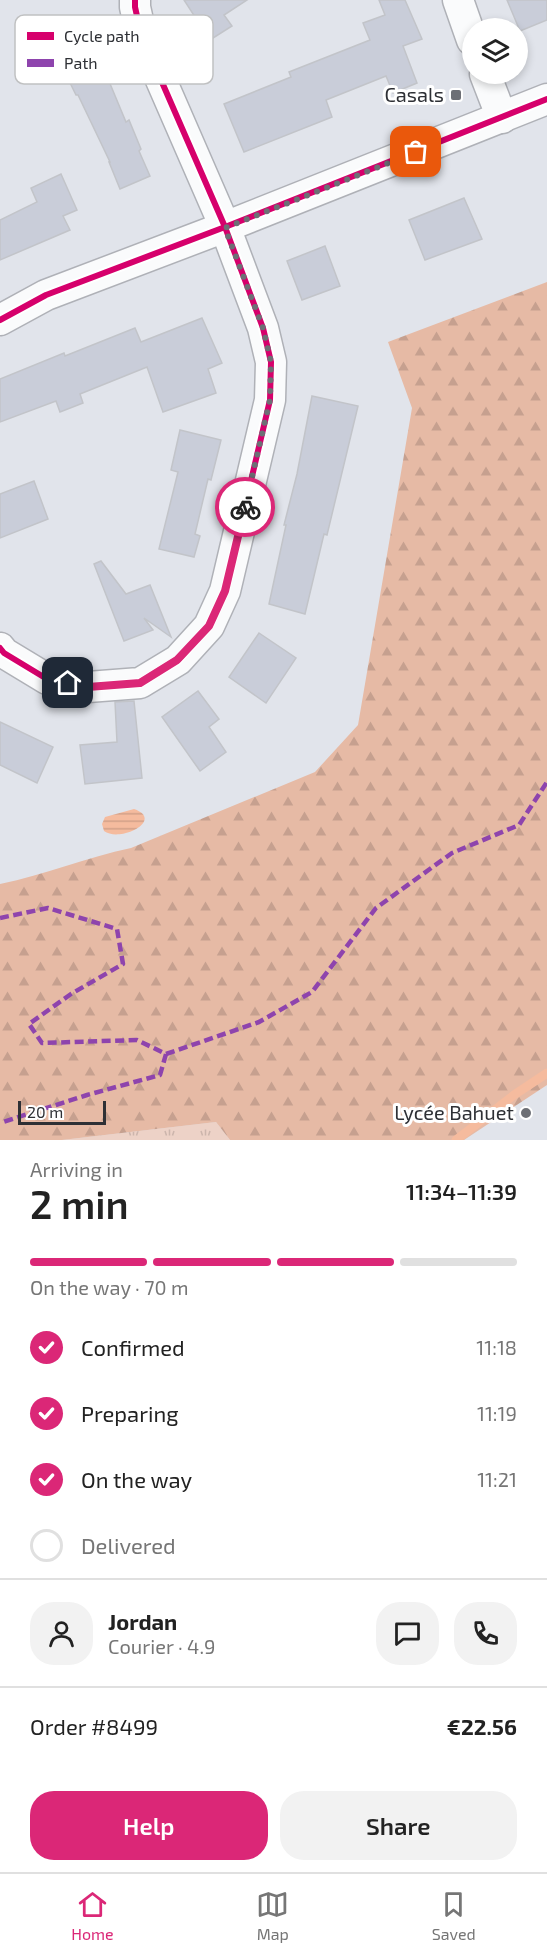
<!DOCTYPE html>
<meta charset="utf-8">
<style>
:root{--surface:#fff;--page:#f2f2f2;--text:#222;--muted:#767676;--line:#e0e0e0;--accent:#db2777}
body{margin:0;font-family:"Exo 2",sans-serif;background:var(--page);color:var(--text);height:100vh;display:flex;flex-direction:column;font-size:22px;white-space:nowrap}
*{box-sizing:border-box;margin:0}
p{font-size:20px;color:var(--muted)}
.icon{flex:none;width:33px;height:33px;fill:none;stroke:currentColor;stroke-width:2;stroke-linecap:round;stroke-linejoin:round}
.map{position:relative;height:1140px;overflow:hidden}
.sheet{display:flex;flex-direction:column;background:var(--surface);flex:1}
.sheet>*{flex:none}
.controls{position:absolute;left:462px;top:18px;display:grid;gap:12px}
.controls a{display:grid;place-items:center;width:66px;height:66px;border-radius:50%;background:var(--surface);box-shadow:0 3px 9px #0003;font-size:30px}
.scale{position:absolute;left:18px;bottom:15px;width:88px;box-sizing:border-box;padding-left:6px;border:3px solid #2e3035;border-top:0;font-size:16px;line-height:21px;white-space:nowrap;color:#2e3035;-webkit-text-stroke:4px #fff;paint-order:stroke}
.pin{position:absolute;display:grid;place-items:center;width:51px;height:51px;color:#fff;margin:-26px;border-radius:12px;box-shadow:0 3px 9px #0006}
.courier{position:absolute;display:grid;place-items:center;width:60px;height:60px;margin:-30px;border:4px solid #db2777;border-radius:50%;background:#fff;color:#222;box-shadow:0 2px 8px #0007}
.headline em{font-style:normal;font-weight:600}
.headline div{display:flex;flex-direction:column-reverse}
.headline{display:flex;align-items:center;justify-content:space-between;height:102px;padding:0 30px}
h1{font-size:39px;font-weight:600;line-height:45px}
.bar{display:grid;grid-template-columns:repeat(4,1fr);gap:9px 6px;align-content:center;height:72px;padding:0 30px}
.bar i{height:8px;border-radius:4px;background:var(--line)}
.bar .active{background:var(--accent)}
.bar p{grid-column:span 4}
.line{display:flex;align-items:center;gap:15px;padding:0 30px;border-top:2px solid var(--line)}
.line div{flex:1}
.round{display:grid;place-items:center;flex:none;width:63px;height:63px;border-radius:24px;background:var(--page)}
ol{padding:0 30px;list-style:none}
li{display:flex;align-items:center;gap:18px;height:66px}
li p{margin-inline-start:auto}
li .icon{padding:6px;border-radius:50%;background:var(--accent);color:#fff;stroke-width:4}
li:last-child{color:var(--muted)}
li i{width:33px;height:33px;border:3px solid var(--line);border-radius:50%}
.button{display:flex;gap:12px;margin-top:auto;padding:12px 30px}
.button a{flex:1;height:69px;border-radius:24px;background:var(--accent);color:#fff;font-size:24px;font-weight:600;line-height:69px;text-align:center}
.button a+a{background:var(--page);color:var(--text)}
.tabs{display:flex;justify-content:space-around;align-items:center;height:84px;border-top:2px solid var(--line);background:var(--surface);font-size:16px;color:var(--muted)}
.tabs a{display:grid;justify-items:center;gap:3px}
.tabs .active{color:var(--accent)}
.map>svg:first-child{display:block}
.grass{fill:url(#grass-tufts)}
.forest{fill:url(#forest-firs)}
.water{fill:url(#water-rules)}
.lines{fill:none;stroke-linecap:round;stroke-linejoin:round}
.stream{stroke:#f5bb9e;stroke-width:9}
.building{fill:#c9cdd9;stroke:#c2c4c9;stroke-width:1.5}
.street-casing{stroke:#afb1b7;stroke-width:33}
.street{stroke:#fafbfc;stroke-width:30}
.quiet{stroke:#8e44ad;stroke-width:4.5;stroke-dasharray:9 4.5;stroke-linecap:butt}
.cycleway-casing{stroke:#fff;stroke-width:10}
.cycleway{stroke:#d6006c;stroke-width:6}
.done{stroke:#6d6f75;stroke-width:6;stroke-dasharray:0 10.8}
.route{stroke:#db2777;stroke-width:8}
.poi-dot{fill:#6d6f75;stroke:#fff;stroke-width:2}
.labels{text-anchor:middle;stroke-width:6;stroke-linejoin:round;paint-order:stroke}
.poi-label{font-size:20px;fill:#2e3035;stroke:#fff;text-anchor:end}
.key{fill:#fff;stroke:#c0c1c2;stroke-width:1.5}
.key-label{font-size:16px;fill:#2e3035}
</style>
<div class="map">
<svg width="547" height="1140" viewBox="0 0 547 1140">
<defs>
<pattern id="grass-tufts" width="24" height="20" patternUnits="userSpaceOnUse" patternTransform="scale(1.5)"><rect width="24" height="20" fill="#edd2c7"/><path d="M3 7l-1-3M5 7V3M7 7l1-3M15 17l-1-3M17 17v-4M19 17l1-3" fill="none" stroke="#ccb5ac"/></pattern>
<pattern id="forest-firs" width="22" height="20" patternUnits="userSpaceOnUse" patternTransform="scale(1.5)"><rect width="22" height="20" fill="#e6baa5"/><path d="M5 1l3.5 6h-7zM16 11l3.5 6h-7z" fill="#c6a08f"/></pattern>
<pattern id="water-rules" width="6" height="5" patternUnits="userSpaceOnUse" patternTransform="scale(1.5)"><rect width="6" height="5" fill="#f5bb9e"/><path d="M0 2.5h6" fill="none" stroke="#d2a189"/></pattern>
</defs>
<rect width="100%" height="100%" fill="#e1e4eb"/>
<path class="grass" d="M 216,1122 L 230,1140 L 62,1140 Z"/>
<path class="forest" d="M 547,282 L 547,1085 L 464,1140 L 230,1140 L 216,1122 L 62,1140 L 0,1140 L 0,884 C 45,875 87,857 131,848 L 315,772 L 358,725 L 412,408 L 388,342 Z"/>
<path class="water" d="M 134,809 C 165,820 120,843 104,831 L 102,824 L 105,817 Z"/>
<g class="lines">
<path class="stream" d="M 456,1140 L 514,1095 L 547,1073"/>
</g>
<g class="building">
<path d="M 184,0 L 247,0 L 224,15 L 232,26 L 210,40 Z"/>
<path d="M 379,0 L 405,0 L 422,39 L 403,46 L 417,83 L 393,93 L 386,76 L 326,100 L 332,117 L 244,152 L 224,104 L 291,77 L 289,72 L 370,40 L 363,23 L 385,15 Z"/>
<path d="M 507,0 L 547,0 L 547,20 L 520,31 Z"/>
<path d="M 84,35 L 98,65 L 101,62 L 126,122 L 129,120 L 141,149 L 139,151 L 150,176 L 120,189 L 109,162 L 110,162 L 78,95 L 76,95 L 53,48 Z"/>
<path d="M 61,174 L 77,210 L 63,216 L 70,230 L 0,260 L 0,220 L 37,202 L 31,188 Z"/>
<path d="M 464,198 L 482,239 L 425,260 L 409,220 Z"/>
<path d="M 325,246 L 340,286 L 302,300 L 287,261 Z"/>
<path d="M 202,318 L 222,363 L 208,369 L 216,393 L 163,412 L 147,367 L 80,394 L 83,403 L 60,412 L 56,401 L 0,422 L 0,379 L 64,353 L 65,356 L 135,328 L 141,342 Z"/>
<path d="M 312,396 L 358,406 L 327,535 L 324,534 L 305,614 L 269,604 L 286,525 L 284,525 L 297,474 Z"/>
<path d="M 180,430 L 221,440 L 211,480 L 208,479 L 195,534 L 200,536 L 194,557 L 159,549 L 178,472 L 171,470 Z"/>
<path d="M 34,481 L 48,519 L 0,538 L 0,494 Z"/>
<path d="M 101,561 L 126,594 L 150,585 L 171,637 L 144,618 L 153,630 L 124,641 L 94,564 Z"/>
<path d="M 259,633 L 296,658 L 266,703 L 229,677 Z"/>
<path d="M 198,691 L 219,719 L 209,727 L 226,752 L 200,771 L 162,717 Z"/>
<path d="M 134,701 L 142,778 L 85,784 L 80,745 L 117,742 L 115,702 Z"/>
<path d="M 0,722 L 53,747 L 37,783 L 0,765 Z"/>
</g>
<g class="lines">
<defs>
<g id="street">
<path d="M 458,0 L 472,40"/>
<path d="M 485,74 L 502,118"/>
<path d="M 0,320 L 46,295 L 225,227 L 547,99"/>
<path d="M 0,648 L 4,653 L 47,679 L 88,687 L 140,683 L 178,660 L 209,626 L 225,591 L 270,400 L 271,362 L 263,328 L 225,227 L 141,34 L 135,7 L 135,0"/>
</g>
</defs>
<use href="#street" class="street-casing"/>
<use href="#street" class="street"/>
<g class="quiet">
<path d="M 0,918 L 48,908 L 117,929 L 123,964 L 71,994 L 29,1024 L 42,1043 L 137,1040 L 166,1054 L 160,1075 L 87,1095 L 0,1123"/>
<path d="M 166,1054 L 259,1022 L 312,992 L 376,908 L 452,853 L 519,825 L 547,782"/>
</g>
<defs>
<g id="cycleway">
<path d="M 0,320 L 46,295 L 225,227 L 547,99"/>
<path d="M 0,648 L 4,653 L 47,679 L 88,687 L 140,683 L 178,660 L 209,626 L 225,591 L 270,400 L 271,362 L 263,328 L 225,227 L 141,34 L 135,7 L 135,0"/>
</g>
</defs>
<use href="#cycleway" class="cycleway-casing"/>
<use href="#cycleway" class="cycleway"/>
</g>
<g class="lines">
<path class="done" d="M 245,507 L 270,400 L 271,362 L 263,328 L 225,228 L 416,152"/>
<path class="route" d="M 68,683 L 88,687 L 140,683 L 177,660 L 209,626 L 225,591 L 245,507"/>
</g>
<g class="poi-dot">
<rect x="450" y="89" width="12" height="12" rx="3"/>
<circle cx="526" cy="1113" r="6"/>
</g>
<g class="labels">
<g class="poi-label">
<text x="444" y="102">Casals</text>
<text x="514" y="1120">Lycée Bahuet</text>
</g>
</g>
<rect x="15" y="15" width="198" height="69" rx="9" class="key"/>
<rect x="27" y="32" width="27" height="8" fill="#d6006c"/>
<rect x="27" y="59" width="27" height="8" fill="#8e44ad"/>
<g class="key-label">
<text x="64" y="42">Cycle path</text>
<text x="64" y="69">Path</text>
</g>
</svg>
<div class="controls">
<a><svg class="icon" aria-label="layers" viewBox="0 0 24 24"><path d="M12 4l9 5-9 5-9-5zM3 14l9 5 9-5"/></svg></a>
</div>
<div class="scale">20 m</div>
<div class="pin" style="left:416px;top:152px;background:#ea580c"><svg class="icon" aria-label="bag" viewBox="0 0 24 24"><path d="M5 8h14l-1 12H6zM9 8a3 3 0 0 1 6 0"/></svg></div>
<div class="pin" style="left:68px;top:683px;background:#1f2937"><svg class="icon" aria-label="home" viewBox="0 0 24 24"><path d="M3 11l9-7 9 7M6 9v11h12V9"/></svg></div>
<div class="courier" style="left:245px;top:507px"><svg class="icon" aria-label="bike" viewBox="0 0 24 24"><circle cx="6" cy="16" r="4"/><circle cx="18" cy="16" r="4"/><path d="M6 16l4-8h5l3 8M10 8l3 8H6M13 5h3"/></svg></div>
</div>
<section class="sheet">
<div class="headline"><div><h1>2 min</h1><p>Arriving in</p></div><em>11:34–11:39</em></div>
<div class="bar"><i class="active"></i><i class="active"></i><i class="active"></i><i></i><p>On the way · 70 m</p></div>
<ol>
<li><svg class="icon" aria-label="check" viewBox="0 0 24 24"><path d="M5 12l5 5 9-10"/></svg>Confirmed<p>11:18</p></li>
<li><svg class="icon" aria-label="check" viewBox="0 0 24 24"><path d="M5 12l5 5 9-10"/></svg>Preparing<p>11:19</p></li>
<li><svg class="icon" aria-label="check" viewBox="0 0 24 24"><path d="M5 12l5 5 9-10"/></svg>On the way<p>11:21</p></li>
<li><i></i>Delivered</li>
</ol>
<div class="line" style="height:108px"><a class="round"><svg class="icon" aria-label="person" viewBox="0 0 24 24"><circle cx="12" cy="8" r="4"/><path d="M4 21q1-7 8-7t8 7"/></svg></a><div><b>Jordan</b><p>Courier · 4.9</p></div><a class="round"><svg class="icon" aria-label="chat" viewBox="0 0 24 24"><path d="M4 5h16v11H9l-5 4z"/></svg></a><a class="round"><svg class="icon" aria-label="phone" viewBox="0 0 24 24"><path d="M5 4h4l2 5-3 2q2 4 5 5l2-3 5 2v4C11 20 4 13 5 4z"/></svg></a></div>
<div class="line" style="height:78px"><div>Order #8499</div><b>€22.56</b></div>
<div class="button"><a>Help</a><a>Share</a></div>
</section>
<nav class="tabs">
<a class="active"><svg class="icon" aria-label="home" viewBox="0 0 24 24"><path d="M3 11l9-7 9 7M6 9v11h12V9"/></svg>Home</a>
<a><svg class="icon" aria-label="map" viewBox="0 0 24 24"><path d="M3 6l6-2 6 2 6-2v14l-6 2-6-2-6 2zM9 4v14M15 6v14"/></svg>Map</a>
<a><svg class="icon" aria-label="saved" viewBox="0 0 24 24"><path d="M7 4h10v16l-5-4-5 4z"/></svg>Saved</a>
</nav>
